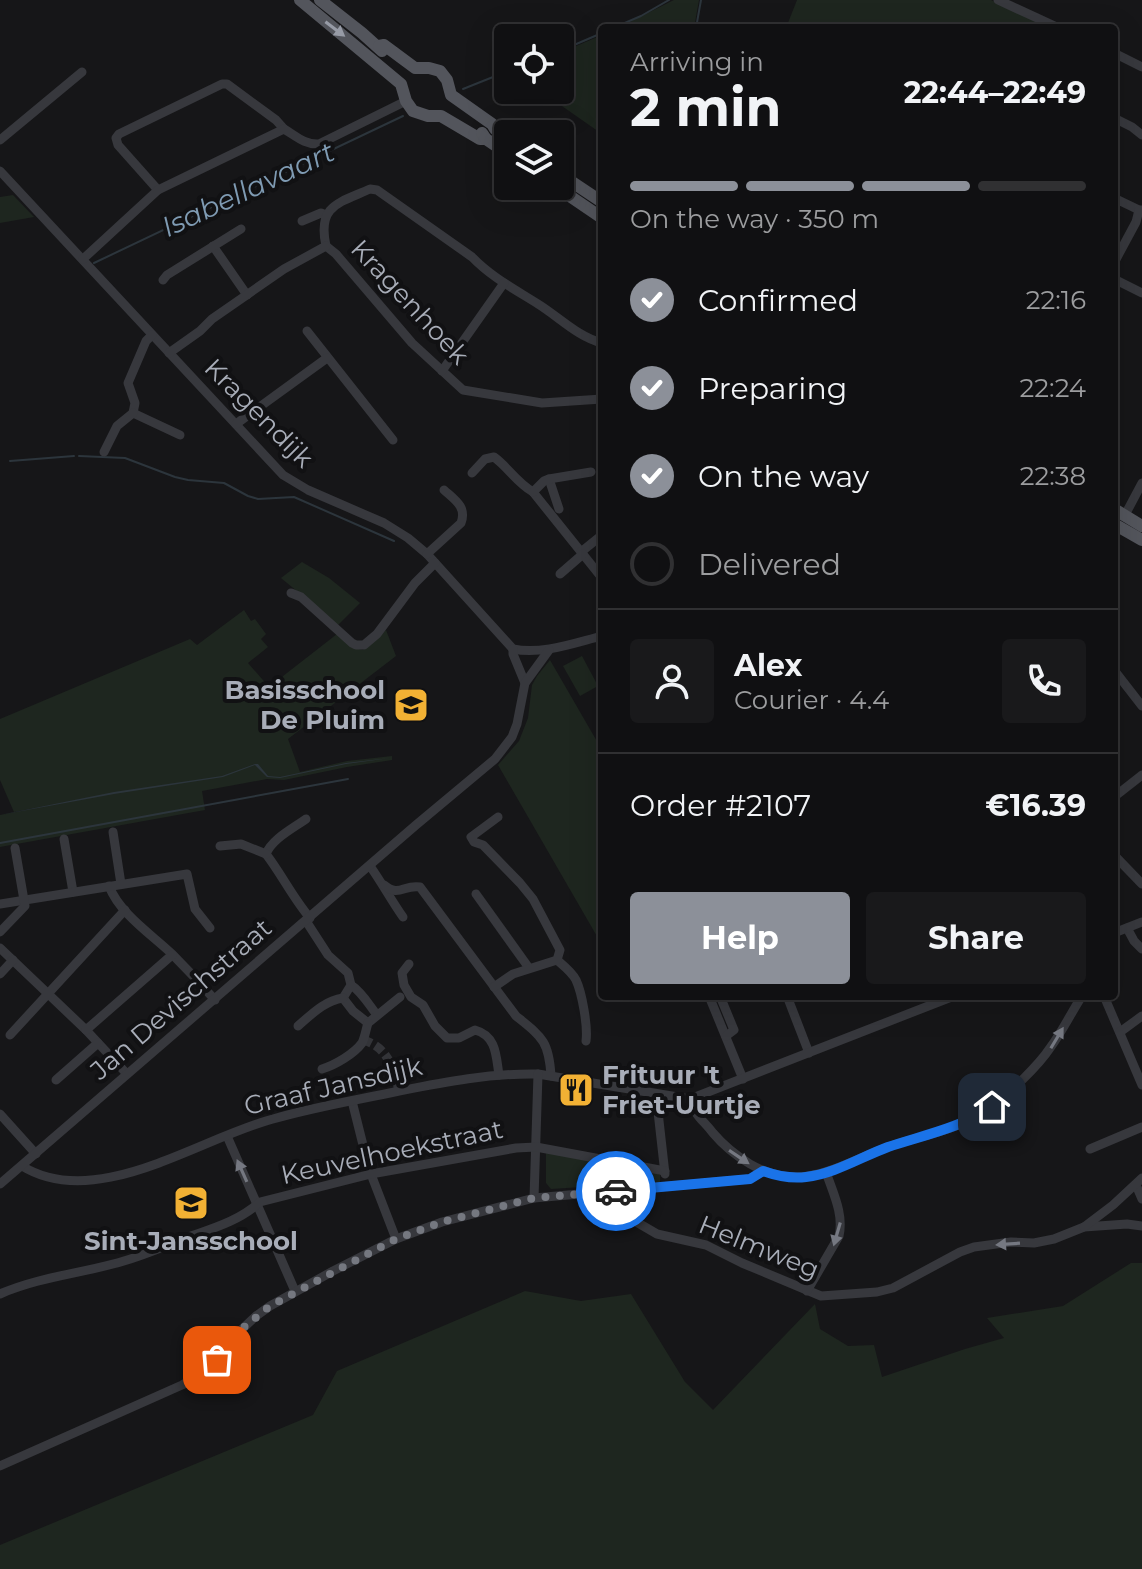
<!DOCTYPE html>
<meta charset="utf-8">
<style>
:root{--surface:#101012;--page:#19191b;--text:#f1f3f6;--muted:#9c9d9f;--line:#303032;--accent:#8c9099}
body{margin:0;font-family:Montserrat,sans-serif;background:var(--page);color:var(--text);height:100vh;display:flex;flex-direction:column;font-size:30px;white-space:nowrap}
*{box-sizing:border-box;margin:0}
p{font-size:26px;color:var(--muted)}
.icon{flex:none;width:44px;height:44px;fill:none;stroke:currentColor;stroke-width:2;stroke-linecap:round;stroke-linejoin:round}
.map{position:relative;flex:1;overflow:hidden}
.side{position:absolute;left:598px;top:24px;width:520px;height:976px;display:flex;flex-direction:column;background:var(--surface);border-radius:8px;box-shadow:0 8px 32px #0002,0 0 0 2px var(--line)}
.side>*{flex:none}
.controls{position:absolute;left:494px;top:24px;display:grid;gap:16px}
.controls a{display:grid;place-items:center;width:80px;height:80px;border-radius:8px;background:var(--surface);box-shadow:0 8px 32px #0002,0 0 0 2px var(--line);font-size:40px}
.pin{position:absolute;display:grid;place-items:center;width:68px;height:68px;color:#fff;margin:-34px;border-radius:16px;box-shadow:0 4px 12px #0006}
.courier{position:absolute;display:grid;place-items:center;width:80px;height:80px;margin:-40px;border:6px solid #1a73e8;border-radius:50%;background:#fff;color:#222;box-shadow:0 2px 10px #0007}
.head em{font-style:normal;font-weight:700}
.head div{display:flex;flex-direction:column-reverse}
.head{display:flex;align-items:center;justify-content:space-between;height:136px;padding:0 32px}
h1{font-size:52px;font-weight:700;line-height:60px}
.bar{display:grid;grid-template-columns:repeat(4,1fr);gap:12px 8px;align-content:center;height:96px;padding:0 32px}
.bar i{height:10px;border-radius:6px;background:var(--line)}
.bar .active{background:var(--accent)}
.bar p{grid-column:span 4}
.line{display:flex;align-items:center;gap:20px;padding:0 32px;border-top:2px solid var(--line)}
.line div{flex:1}
.round{display:grid;place-items:center;flex:none;width:84px;height:84px;border-radius:8px;background:var(--page)}
ol{padding:0 32px;list-style:none}
li{display:flex;align-items:center;gap:24px;height:88px}
li p{margin-inline-start:auto}
li .icon{padding:8px;border-radius:50%;background:var(--accent);color:#fff;stroke-width:4}
li:last-child{color:var(--muted)}
li i{width:44px;height:44px;border:4px solid var(--line);border-radius:50%}
.button{display:flex;gap:16px;margin-top:auto;padding:16px 32px}
.button a{flex:1;height:92px;border-radius:8px;background:var(--accent);color:#fff;font-size:32px;font-weight:700;line-height:92px;text-align:center}
.button a+a{background:var(--page);color:var(--text)}
.map>svg:first-child{display:block}
.green{fill:#1e261f}
.water{fill:#2c353c}
.lines{fill:none;stroke-linecap:round;stroke-linejoin:round}
.stream{stroke:#2c353c;stroke-width:2}
.minor-tunnel{stroke:#333438;stroke-width:9;stroke-dasharray:9 4.5;stroke-linecap:butt}
.minor{stroke:#37383d;stroke-width:9}
.major{stroke:#53555c;stroke-width:12}
.oneway{fill:#979ba6}
.oneway2{fill:#757881}
.done{stroke:#757880;stroke-width:8;stroke-dasharray:0 14.4}
.route{stroke:#1a73e8;stroke-width:10}
.labels{text-anchor:middle;stroke-width:8;stroke-linejoin:round;paint-order:stroke}
.street-label{font-size:26px;fill:#a8adb8;stroke:#111113}
.poi-label{font-size:26px;font-weight:bold;fill:#a8adb8;stroke:#111113;text-anchor:end}
.water-label{font-size:28px;font-style:italic;fill:#7f9bb3;stroke:#111113}
</style>
<div class="map">
<svg width="1142" height="1569" viewBox="0 0 1142 1569">
<rect width="100%" height="100%" fill="#161618"/>
<g class="green">
<path d="M 674,0 L 699,0 L 694,28 L 618,28 Z"/>
<path d="M 797,0 L 991,0 L 1052,28 L 786,28 Z"/>
<path d="M 602,35 L 602,134 L 539,90 L 560,90 L 560,53 Z"/>
<path d="M 13,195 L 34,217 L 0,223 L 0,197 Z"/>
<path d="M 302,562 L 329,578 L 360,603 L 338,625 L 281,578 Z"/>
<path d="M 244,610 L 251,621 L 255,619 L 266,634 L 261,639 L 268,647 L 248,663 L 269,687 L 337,634 L 354,648 L 363,650 L 386,630 L 396,656 L 288,739 L 300,772 L 347,761 L 392,756 L 392,760 L 347,767 L 284,780 L 267,779 L 202,791 L 205,810 L 0,847 L 0,815 L 99,796 L 14,812 L 0,780 L 0,719 L 190,639 L 197,645 Z"/>
<path d="M 582,656 L 598,686 L 580,696 L 563,666 Z"/>
<path d="M 550,660 L 602,750 L 602,945 L 498,765 L 519,741 L 528,718 L 532,685 L 537,676 Z"/>
<path d="M 546,1152 L 651,1171 L 660,1175 L 660,1182 L 551,1189 L 546,1183 Z"/>
<path d="M 1131,1263 L 1142,1263 L 1142,1569 L 0,1569 L 0,1545 L 313,1415 L 337,1371 L 525,1291 L 581,1301 L 631,1294 L 685,1382 L 713,1410 L 815,1304 L 820,1329 L 848,1346 L 874,1345 L 882,1377 L 965,1349 L 1004,1338 L 987,1318 L 1063,1306 Z"/>
</g>
<path class="water" d="M 390,758 L 346,764 L 280,778 L 267,777 L 255,765 L 223,777 L 114,794 L 0,815 L 114,792 L 222,776 L 255,764 L 258,764 L 268,776 L 280,777 L 346,763 Z"/>
<g class="lines">
<g class="stream">
<path d="M 613,28 L 641,16 L 669,0"/>
<path d="M 696,28 L 701,0"/>
<path d="M 560,51 L 602,33"/>
<path d="M 463,89 L 508,71"/>
<path d="M 94,263 L 403,116"/>
<path d="M 79,456 L 125,458 L 175,477 L 188,480 L 224,483 L 248,496 L 258,499 L 294,497 L 394,541"/>
<path d="M 10,461 L 74,456"/>
<path d="M 0,843 L 348,779"/>
</g>
<path class="minor-tunnel" d="M 363,1040 C 388,1047 394,1069 399,1091"/>
<g class="minor">
<path d="M 998,0 L 1059,28"/>
<path d="M 1114,53 L 1142,67"/>
<path d="M 1114,118 L 1132,127 L 1142,135"/>
<path d="M 0,140 L 82,72"/>
<path d="M 0,171 L 283,475 L 308,490 L 384,523 L 408,538 L 427,554 L 513,649 C 542,655 574,643 602,636"/>
<path d="M 158,190 L 118,145 L 116,138 L 119,134 L 222,84 L 227,84 L 276,120 L 284,129"/>
<path d="M 1114,198 L 1139,210 L 1142,210"/>
<path d="M 302,221 L 321,213 L 326,215"/>
<path d="M 213,246 L 247,295"/>
<path d="M 326,246 C 317,205 339,203 370,189 L 377,190 L 472,257 C 491,277 516,290 538,304 C 559,317 578,337 602,343"/>
<path d="M 326,246 L 336,254 L 412,343 L 463,390 L 542,403 L 602,399"/>
<path d="M 83,259 L 158,190 L 284,129 C 296,136 305,145 319,144 L 406,101"/>
<path d="M 1114,263 L 1136,222 L 1139,210"/>
<path d="M 1114,279 L 1142,293"/>
<path d="M 163,280 L 167,275 L 241,229"/>
<path d="M 307,331 L 393,440"/>
<path d="M 152,335 L 146,341 L 128,383 L 135,403 L 133,413 L 180,435"/>
<path d="M 169,353 L 200,331 L 212,319 L 284,269 L 326,246"/>
<path d="M 442,371 L 504,283"/>
<path d="M 236,424 L 327,358"/>
<path d="M 104,452 L 117,426 L 133,413"/>
<path d="M 472,473 L 485,459 L 494,457 C 509,468 515,481 533,492 L 602,578"/>
<path d="M 549,479 L 559,509"/>
<path d="M 533,492 L 544,481 L 549,479 L 591,472"/>
<path d="M 1125,515 L 1142,483"/>
<path d="M 581,552 L 602,535"/>
<path d="M 427,554 L 461,523 C 467,507 455,500 444,490"/>
<path d="M 560,574 L 583,554"/>
<path d="M 291,593 L 301,597 L 352,643 L 356,645 L 364,645 L 377,634 L 415,583 L 435,563"/>
<path d="M 513,649 L 513,654 L 525,683"/>
<path d="M 1114,670 L 1142,706"/>
<path d="M 1114,797 L 1142,775"/>
<path d="M 306,819 C 292,829 272,839 266,854 C 282,875 293,898 310,918"/>
<path d="M 113,832 L 121,884"/>
<path d="M 64,839 L 73,892"/>
<path d="M 220,846 L 241,844 L 266,854"/>
<path d="M 1114,855 L 1142,884"/>
<path d="M 370,866 C 382,883 391,900 403,917"/>
<path d="M 384,885 C 399,898 404,884 420,887 L 516,1016 C 542,1037 549,1041 551,1076"/>
<path d="M 109,886 C 120,914 151,934 172,954 C 187,969 201,984 215,1000"/>
<path d="M 476,894 L 529,968"/>
<path d="M 0,904 L 187,874 L 195,909 L 210,928"/>
<path d="M 306,921 L 328,955 L 348,973 L 351,985 L 343,998"/>
<path d="M 1127,928 L 1134,941 L 1142,949"/>
<path d="M 0,932 L 25,906 L 15,848"/>
<path d="M 1114,933 L 1142,922"/>
<path d="M 0,948 L 86,1030 L 127,1074"/>
<path d="M 557,960 C 564,966 572,972 576,980 C 582,993 588,1026 586,1041"/>
<path d="M 409,964 L 402,973 L 404,985 L 411,997 L 423,1005 L 435,1026 L 447,1038 L 459,1038 L 475,1030 C 497,1036 496,1057 499,1075"/>
<path d="M 0,974 L 13,960"/>
<path d="M 351,985 C 362,992 369,1005 377,1015"/>
<path d="M 494,987 L 513,974 L 557,960 L 560,950 L 533,899 L 520,883 L 483,845 L 474,842 L 471,837 L 498,817"/>
<path d="M 709,996 L 743,1079"/>
<path d="M 720,996 L 734,1030 L 726,1036"/>
<path d="M 787,996 L 809,1053"/>
<path d="M 1104,996 L 1142,1085"/>
<path d="M 343,998 L 353,1011 L 368,1023"/>
<path d="M 368,1023 L 400,997"/>
<path d="M 298,1026 C 312,1014 324,1001 343,998"/>
<path d="M 86,1030 L 172,955"/>
<path d="M 1120,1032 L 1142,1016"/>
<path d="M 10,1035 L 125,910"/>
<path d="M 322,1069 C 335,1065 354,1054 362,1043 C 365,1037 366,1029 368,1023"/>
<path d="M 56,1080 L 98,1043"/>
<path d="M 656,1094 L 665,1174"/>
<path d="M 690,1099 C 694,1115 703,1120 713,1133 C 724,1146 735,1155 750,1164 C 802,1194 839,1165 888,1147 C 922,1135 960,1130 990,1108 C 1007,1096 1039,1065 1050,1048 C 1062,1032 1071,1013 1082,996"/>
<path d="M 352,1101 L 369,1169 L 396,1239"/>
<path d="M 0,1114 L 36,1154"/>
<path d="M 227,1136 L 295,1291"/>
<path d="M 1090,1149 L 1142,1127"/>
<path d="M 22,1166 C 96,1212 200,1138 273,1119 C 314,1107 357,1100 399,1091 C 445,1082 491,1073 538,1074 L 690,1099 L 954,996"/>
<path d="M 0,1184 L 416,825 L 495,759 L 512,737 L 517,724 L 525,683 L 549,650"/>
<path d="M 1136,1185 L 1142,1199"/>
<path d="M 601,1193 L 607,1202 L 621,1213 L 657,1234 L 706,1245 L 742,1263 L 821,1296 L 877,1292 L 893,1288 L 960,1252 L 974,1247 L 1011,1242 L 1034,1243 L 1054,1239 L 1084,1227 L 1127,1224 L 1142,1226"/>
<path d="M 534,1198 L 538,1074"/>
<path d="M 1084,1227 L 1113,1205 L 1142,1178"/>
<path d="M 807,1291 L 839,1236 C 844,1214 833,1193 826,1172"/>
<path d="M 0,1294 C 37,1278 75,1274 113,1264 C 138,1258 160,1248 183,1239 C 210,1229 238,1222 260,1202 L 371,1174 L 516,1148 L 536,1147 L 665,1171"/>
<path d="M 0,1466 L 182,1385 L 202,1374 L 217,1360 L 239,1332 L 256,1316 L 270,1306 L 333,1271 L 396,1239 L 442,1222 L 534,1198 L 750,1179 L 763,1171"/>
</g>
<g class="major">
<path d="M 300,0 L 401,84 L 406,101 L 413,111 L 428,116 L 441,116 L 480,139 L 486,139"/>
<path d="M 320,0 L 362,33 L 382,51"/>
<path d="M 379,46 L 384,45 L 415,68 L 429,68 L 440,71 L 447,80 L 451,95 L 492,124 L 495,129 L 508,138"/>
<path d="M 482,133 L 486,139 L 508,154"/>
<path d="M 560,174 L 602,202"/>
<path d="M 555,186 L 602,218"/>
<path d="M 1114,509 L 1142,526"/>
<path d="M 1114,524 L 1142,540"/>
</g>
</g>
<defs><path id="oneway-solid" d="M-6-.8H1V-3.2L6.5 0L1 3.2V.8H-6Z" transform="scale(2)"/></defs>
<use class="oneway" href="#oneway-solid" transform="translate(335 29) rotate(37)"/>
<g class="oneway2">
<use href="#oneway-solid" transform="translate(1057 1038) rotate(-59)"/>
<use href="#oneway-solid" transform="translate(739 1157) rotate(34)"/>
<use href="#oneway-solid" transform="translate(242 1171) rotate(-114)"/>
<use href="#oneway-solid" transform="translate(837 1234) rotate(106)"/>
<use href="#oneway-solid" transform="translate(1008 1244) rotate(176)"/>
</g>
<g class="lines">
<path class="done" d="M 217,1360 L 243,1328 L 270,1306 L 396,1239 L 442,1222 L 534,1198 L 616,1191"/>
<path class="route" d="M 616,1191 L 750,1179 L 763,1171 C 777,1176 790,1179 806,1177 C 834,1174 861,1157 888,1147 C 924,1135 960,1128 992,1107"/>
</g>
<defs>
<symbol id="school-square" viewBox="-11 -11 22 22"><rect x="-9" y="-9" width="18" height="18" rx="4" fill="#f2b134" stroke="#111113"/><path d="M0-5L7-2L0 1L-7-2ZM-4 1L0 2.5L4 1V4Q0 6-4 4Z" fill="#111"/></symbol>
<symbol id="restaurant-square" viewBox="-11 -11 22 22"><rect x="-9" y="-9" width="18" height="18" rx="4" fill="#f2b134" stroke="#111113"/><path d="M-5-6h1v4h1v-4h1v4h1v-4h1v5L-1.5 .5V6h-2V.5L-5-1ZM5-6V6H3V1.5H1.5Q1.5-4 5-6Z" fill="#111"/></symbol>
</defs>
<g fill-rule="evenodd">
<use href="#school-square" x="391" y="685" width="40" height="40"/>
<use href="#restaurant-square" x="556" y="1070" width="40" height="40"/>
<use href="#school-square" x="171" y="1183" width="40" height="40"/>
</g>
<g class="labels">
<g class="street-label">
<text transform="translate(410 302) rotate(47)" y="9">Kragenhoek</text>
<text transform="translate(259 413) rotate(45)" y="9">Kragendijk</text>
<text transform="translate(181 999) rotate(-41)" y="9">Jan Devischstraat</text>
<text transform="translate(333 1086) rotate(-13)" y="9">Graaf Jansdijk</text>
<text transform="translate(392 1152) rotate(-12)" y="9">Keuvelhoekstraat</text>
<text transform="translate(759 1247) rotate(22)" y="9">Helmweg</text>
</g>
<g class="poi-label">
<text x="385" y="699">Basisschool<tspan x="385" dy="30">De Pluim</tspan></text>
<text x="602" y="1084" text-anchor="start">Frituur 't<tspan x="602" dy="30">Friet-Uurtje</tspan></text>
<text x="191" y="1250" text-anchor="middle">Sint-Jansschool</text>
</g>
<g class="water-label">
<text transform="translate(248 189) rotate(-25)" y="10">Isabellavaart</text>
</g>
</g>
</svg>
<div class="controls">
<a><svg class="icon" aria-label="locate" viewBox="0 0 24 24"><circle cx="12" cy="12" r="6"/><path d="M12 2v4M12 18v4M2 12h4M18 12h4"/></svg></a>
<a><svg class="icon" aria-label="layers" viewBox="0 0 24 24"><path d="M12 4l9 5-9 5-9-5zM3 14l9 5 9-5"/></svg></a>
</div>
<div class="pin" style="left:217px;top:1360px;background:#ea580c"><svg class="icon" aria-label="bag" viewBox="0 0 24 24"><path d="M5 8h14l-1 12H6zM9 8a3 3 0 0 1 6 0"/></svg></div>
<div class="pin" style="left:992px;top:1107px;background:#1f2937"><svg class="icon" aria-label="home" viewBox="0 0 24 24"><path d="M3 11l9-7 9 7M6 9v11h12V9"/></svg></div>
<div class="courier" style="left:616px;top:1191px"><svg class="icon" aria-label="car" viewBox="0 0 24 24"><path d="M5 17H2v-5l4-1 3-4h7l3 4 3 1v5h-3M9 17h6M6 11h13"/><circle cx="7" cy="17" r="2"/><circle cx="17" cy="17" r="2"/></svg></div>
<section class="side">
<div class="head"><div><h1>2 min</h1><p>Arriving in</p></div><em>22:44–22:49</em></div>
<div class="bar"><i class="active"></i><i class="active"></i><i class="active"></i><i></i><p>On the way · 350 m</p></div>
<ol>
<li><svg class="icon" aria-label="check" viewBox="0 0 24 24"><path d="M5 12l5 5 9-10"/></svg>Confirmed<p>22:16</p></li>
<li><svg class="icon" aria-label="check" viewBox="0 0 24 24"><path d="M5 12l5 5 9-10"/></svg>Preparing<p>22:24</p></li>
<li><svg class="icon" aria-label="check" viewBox="0 0 24 24"><path d="M5 12l5 5 9-10"/></svg>On the way<p>22:38</p></li>
<li><i></i>Delivered</li>
</ol>
<div class="line" style="height:144px"><a class="round"><svg class="icon" aria-label="person" viewBox="0 0 24 24"><circle cx="12" cy="8" r="4"/><path d="M4 21q1-7 8-7t8 7"/></svg></a><div><b>Alex</b><p>Courier · 4.4</p></div><a class="round"><svg class="icon" aria-label="phone" viewBox="0 0 24 24"><path d="M5 4h4l2 5-3 2q2 4 5 5l2-3 5 2v4C11 20 4 13 5 4z"/></svg></a></div>
<div class="line" style="height:104px"><div>Order #2107</div><b>€16.39</b></div>
<div class="button"><a>Help</a><a>Share</a></div>
</section>
</div>
